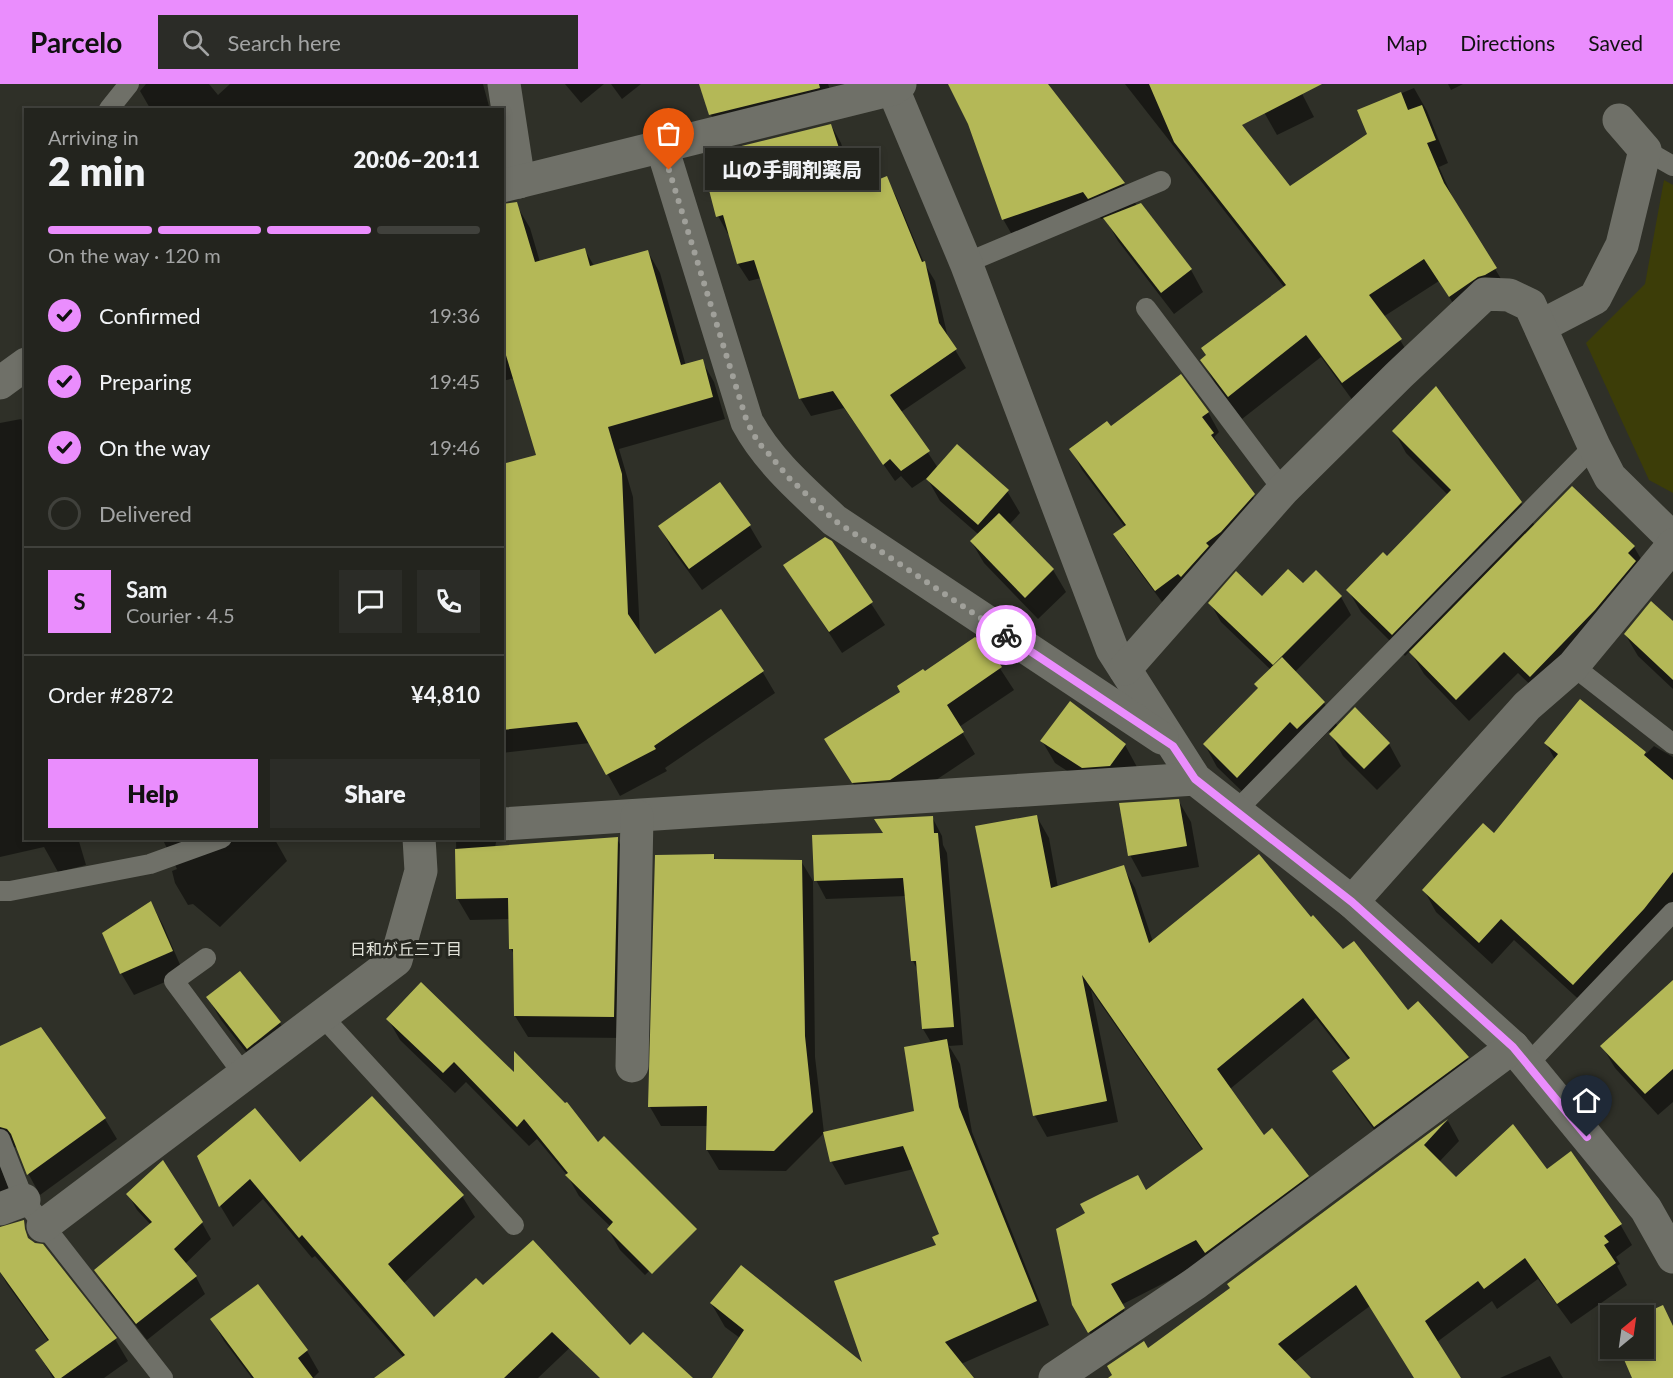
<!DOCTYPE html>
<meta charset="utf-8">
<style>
:root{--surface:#23241e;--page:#2b2c27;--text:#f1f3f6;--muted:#a3a4a4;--line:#40413c;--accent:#ea8dfd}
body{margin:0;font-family:Lato,"Noto Sans JP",sans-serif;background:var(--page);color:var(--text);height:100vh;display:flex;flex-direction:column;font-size:22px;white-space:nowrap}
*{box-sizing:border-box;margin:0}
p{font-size:20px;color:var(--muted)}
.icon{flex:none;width:33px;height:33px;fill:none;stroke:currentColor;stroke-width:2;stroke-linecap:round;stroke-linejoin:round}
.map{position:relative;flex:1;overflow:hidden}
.panel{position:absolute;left:24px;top:24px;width:480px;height:732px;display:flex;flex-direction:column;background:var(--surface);border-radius:0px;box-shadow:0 3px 9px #0003,0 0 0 2px var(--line)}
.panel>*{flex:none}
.needle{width:39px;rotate:29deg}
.tools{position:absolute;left:1600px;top:1221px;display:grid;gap:12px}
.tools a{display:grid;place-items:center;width:54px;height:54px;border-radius:0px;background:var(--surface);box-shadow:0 3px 9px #0003,0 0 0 2px var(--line);font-size:30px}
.pin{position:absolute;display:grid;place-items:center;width:51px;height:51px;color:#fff;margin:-62px -26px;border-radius:50% 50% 50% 0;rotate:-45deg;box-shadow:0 0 6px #0007}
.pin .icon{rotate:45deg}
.courier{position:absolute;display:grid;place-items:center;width:60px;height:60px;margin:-30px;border:4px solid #ea8dfd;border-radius:50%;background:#fff;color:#222;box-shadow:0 2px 8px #0007}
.bubble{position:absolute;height:42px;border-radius:0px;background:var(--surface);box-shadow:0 3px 9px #0003,0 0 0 2px var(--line);font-size:20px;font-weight:800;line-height:42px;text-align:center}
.head em{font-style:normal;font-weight:800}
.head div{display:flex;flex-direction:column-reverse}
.head{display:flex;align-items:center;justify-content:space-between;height:102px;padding:0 24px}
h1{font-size:39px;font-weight:800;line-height:45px}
.bar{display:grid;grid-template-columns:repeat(4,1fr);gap:9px 6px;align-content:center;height:72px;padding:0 24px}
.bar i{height:8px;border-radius:4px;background:var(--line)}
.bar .current{background:var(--accent)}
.bar p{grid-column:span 4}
.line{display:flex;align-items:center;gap:15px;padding:0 24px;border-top:2px solid var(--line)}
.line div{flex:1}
.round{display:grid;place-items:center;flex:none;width:63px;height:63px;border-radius:0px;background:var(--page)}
ol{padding:0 24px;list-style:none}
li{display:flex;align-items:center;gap:18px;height:66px}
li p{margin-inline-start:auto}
li .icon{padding:6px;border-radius:50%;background:var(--accent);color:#111;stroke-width:4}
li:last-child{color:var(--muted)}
li i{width:33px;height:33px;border:3px solid var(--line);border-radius:50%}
.cta{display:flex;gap:12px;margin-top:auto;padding:12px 24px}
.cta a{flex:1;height:69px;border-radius:0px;background:var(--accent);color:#111;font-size:24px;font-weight:800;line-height:69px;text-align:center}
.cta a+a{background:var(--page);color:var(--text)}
header{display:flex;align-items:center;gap:36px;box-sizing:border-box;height:84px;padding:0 30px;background:var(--accent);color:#111}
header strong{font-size:28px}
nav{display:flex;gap:33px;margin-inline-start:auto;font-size:21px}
.search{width:420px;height:54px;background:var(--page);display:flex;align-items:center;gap:15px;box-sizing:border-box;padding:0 21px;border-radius:0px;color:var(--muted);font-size:22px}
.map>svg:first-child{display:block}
.green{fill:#3c3d08}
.shadow{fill:#0007}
.building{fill:#b4b857}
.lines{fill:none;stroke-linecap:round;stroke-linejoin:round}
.service{stroke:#6f7068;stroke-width:20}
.minor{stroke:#6f7068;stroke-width:33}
.done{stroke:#a0a09a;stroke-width:6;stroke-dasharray:0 10.8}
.route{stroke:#ea8dfd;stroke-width:8}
.labels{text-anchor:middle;stroke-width:6;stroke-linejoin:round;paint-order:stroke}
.neighbourhood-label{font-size:16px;fill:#e2e3da;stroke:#25261f}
</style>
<header>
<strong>Parcelo</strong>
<div class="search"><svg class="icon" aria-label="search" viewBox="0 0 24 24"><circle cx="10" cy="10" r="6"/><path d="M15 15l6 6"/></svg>Search here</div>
<nav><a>Map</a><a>Directions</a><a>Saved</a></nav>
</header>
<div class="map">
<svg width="1673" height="1294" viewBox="0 0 1673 1294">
<rect width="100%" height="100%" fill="#2f3028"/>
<path class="green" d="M 1664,96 L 1673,101 L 1673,409 L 1649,396 L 1586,259 L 1645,200 Z"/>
<g class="shadow">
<path d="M 146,0 L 209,0 L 218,11 L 230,0 L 483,0 L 490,26 L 151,26 L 140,7 Z"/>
<path d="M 565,0 L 604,0 L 581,19 Z"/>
<path d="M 611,0 L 641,0 L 622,15 Z"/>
<path d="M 700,0 L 828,0 L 835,20 L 723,52 L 711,31 Z"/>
<path d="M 949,0 L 1046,0 L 1124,100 L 1137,122 L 1191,186 L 1203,208 L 1174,230 L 1118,157 L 1105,134 L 1101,135 L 1096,128 L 1015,156 L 1003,135 L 969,39 Z"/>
<path d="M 1125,0 L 1178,0 L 1264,133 L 1369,50 L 1359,27 L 1414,4 L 1427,27 L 1448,79 L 1439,83 L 1455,119 L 1509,208 L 1463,235 L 1439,197 L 1383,233 L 1400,256 L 1414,279 L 1356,321 L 1321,273 L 1242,335 L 1215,299 L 1202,276 L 1284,203 Z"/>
<path d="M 1248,0 L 1297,0 L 1314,33 L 1277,51 Z"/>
<path d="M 1448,0 L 1463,0 L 1451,6 Z"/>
<path d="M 831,41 L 841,59 L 856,106 L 886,94 L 896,112 L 924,179 L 935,197 L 948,254 L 966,284 L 901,328 L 938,384 L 1007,407 L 1020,429 L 1009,441 L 1053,486 L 1066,508 L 1038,535 L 984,479 L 971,457 L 978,450 L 940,417 L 927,394 L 912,404 L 901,392 L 895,397 L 844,324 L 811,332 L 800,314 L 761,194 L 749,197 L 738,180 L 730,149 L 728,150 L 718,132 Z"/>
<path d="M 502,121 L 517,122 L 530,144 L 540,178 L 585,166 L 594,182 L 648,168 L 660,189 L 686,282 L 702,277 L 714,298 L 725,335 L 619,365 L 633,413 L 640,550 L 654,573 L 762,587 L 775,609 L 665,684 L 667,687 L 620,712 L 590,659 L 502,669 L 502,382 L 538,372 L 515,294 L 502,297 Z"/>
<path d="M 1208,328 L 1219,348 L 1214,353 L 1265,431 L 1168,526 L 1127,471 L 1115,451 L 1125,443 L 1082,386 L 1071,365 L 1110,344 Z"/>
<path d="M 21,335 L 26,343 L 26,754 L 78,754 L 86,781 L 58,788 L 44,763 L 0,773 L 0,339 Z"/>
<path d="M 1394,347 L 1521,419 L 1535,442 L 1572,404 L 1634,463 L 1647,485 L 1544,614 L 1518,589 L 1469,637 L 1424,590 L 1410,567 L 1405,572 L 1361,528 L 1348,506 L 1387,474 L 1448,411 L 1406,369 Z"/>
<path d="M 749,441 L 762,463 L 702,506 L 672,465 L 660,443 Z"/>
<path d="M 831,458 L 885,541 L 842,569 L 785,481 Z"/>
<path d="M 1303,501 L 1341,513 L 1351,531 L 1295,588 L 1324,619 L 1338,643 L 1355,625 L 1389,660 L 1401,682 L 1377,706 L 1343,672 L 1329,647 L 1310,666 L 1304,659 L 1250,715 L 1217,683 L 1205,661 L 1259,606 L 1256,600 L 1271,586 L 1221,538 L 1210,519 L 1262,514 Z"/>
<path d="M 1673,539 L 1673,605 L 1638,572 L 1625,550 Z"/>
<path d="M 984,560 L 1014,606 L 959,643 L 975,670 L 903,718 L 866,720 L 839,677 L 902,609 L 925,590 Z"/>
<path d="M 1581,617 L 1646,670 L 1654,662 L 1673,673 L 1673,825 L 1586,922 L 1514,856 L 1492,880 L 1436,828 L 1424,806 L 1494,751 L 1555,676 L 1546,659 Z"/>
<path d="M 1042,657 L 1125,661 L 1137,683 L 1095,705 L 1055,679 Z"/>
<path d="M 1178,716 L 1191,738 L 1199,783 L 1142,793 L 1130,771 Z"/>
<path d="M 932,733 L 942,752 L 943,761 L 947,769 L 963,961 L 949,962 L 960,980 L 972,1048 L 1049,1241 L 961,1280 L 973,1294 L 734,1294 L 740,1254 L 725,1243 L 711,1219 L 866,1282 L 938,1162 L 940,1151 L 914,1085 L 845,1101 L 831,1077 L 916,1028 L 932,960 L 923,945 L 918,887 L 913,877 L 906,812 L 826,815 L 816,796 L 885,750 Z"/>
<path d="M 1037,733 L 1049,754 L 1058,804 L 1123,783 L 1135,804 L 1153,858 L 1310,835 L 1407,928 L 1467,974 L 1479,994 L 1387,1063 L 1346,1008 L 1334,988 L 1349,976 L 1316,934 L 1230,1005 L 1263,1053 L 1307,1093 L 1319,1113 L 1209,1176 L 1121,1221 L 1132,1240 L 1100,1266 L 1073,1220 L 1146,1108 L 1203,1067 L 1091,906 L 1118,1038 L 1047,1053 L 1035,1032 L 977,743 Z"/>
<path d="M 162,754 L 274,754 L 287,777 L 220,843 L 193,820 L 188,821 L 175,799 L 172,787 L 177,785 Z"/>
<path d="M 456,754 L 497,754 L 495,763 L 617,755 L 629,776 L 626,954 L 528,953 L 515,932 L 515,872 L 511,865 L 510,835 L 470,836 L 457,814 Z"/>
<path d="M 713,772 L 716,776 L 801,777 L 813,797 L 815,973 L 824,1049 L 786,1087 L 719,1086 L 707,1066 L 708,1042 L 661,1042 L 650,1023 Z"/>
<path d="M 151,819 L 163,841 L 184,890 L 134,911 L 121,889 Z"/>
<path d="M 240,889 L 280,939 L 293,961 L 260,986 L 221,936 L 208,914 Z"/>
<path d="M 1673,911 L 1673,1018 L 1658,1031 L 1615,984 L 1602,962 Z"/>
<path d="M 388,935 L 516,991 L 689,1149 L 645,1191 L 620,1166 L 608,1145 L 611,1143 L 579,1112 L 567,1091 L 537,1055 L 529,1062 L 466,998 L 455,1009 L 400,956 Z"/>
<path d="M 40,945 L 105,1035 L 117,1055 L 40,1111 L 29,1091 L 19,1066 L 15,1063 L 7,1064 L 0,1078 L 0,964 Z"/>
<path d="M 1448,1037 L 1459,1057 L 1439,1078 L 1455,1095 L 1546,1088 L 1620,1140 L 1632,1161 L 1616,1173 L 1620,1180 L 1617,1182 L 1627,1201 L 1571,1240 L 1538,1195 L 1497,1225 L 1492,1217 L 1437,1258 L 1459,1294 L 1415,1294 L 1370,1222 L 1294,1278 L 1309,1294 L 1116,1294 L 1148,1267 L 1231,1205 L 1229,1200 Z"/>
<path d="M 199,1072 L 300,1080 L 462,1112 L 475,1133 L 403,1200 L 434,1235 L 483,1203 L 598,1237 L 538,1294 L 403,1294 L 404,1274 L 315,1172 L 312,1174 L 263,1115 L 233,1143 L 221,1123 Z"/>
<path d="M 0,1082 L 16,1123 L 0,1132 Z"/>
<path d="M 128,1110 L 202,1139 L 211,1155 L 185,1180 L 196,1193 L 205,1210 L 147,1256 L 106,1203 L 96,1186 L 151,1141 L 137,1126 Z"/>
<path d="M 0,1174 L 115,1255 L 128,1277 L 104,1294 L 53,1294 L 37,1267 L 49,1258 L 7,1200 L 0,1188 Z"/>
<path d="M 258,1202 L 307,1267 L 319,1288 L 313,1294 L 252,1294 L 224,1257 L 212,1236 Z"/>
<path d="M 1550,1272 L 1563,1294 L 1500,1294 Z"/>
</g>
<g class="building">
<path d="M 699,0 L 819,0 L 820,4 L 709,31 Z"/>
<path d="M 948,0 L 1048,0 L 1125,99 L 1088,115 L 1083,108 L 1002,136 L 968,40 Z"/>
<path d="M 1149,0 L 1322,0 L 1242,41 L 1290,102 L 1367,50 L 1357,26 L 1401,8 L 1408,26 L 1422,21 L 1436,56 L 1427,59 L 1444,99 L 1497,184 L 1485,191 L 1478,193 L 1449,213 L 1424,175 L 1369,211 L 1402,255 L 1342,299 L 1306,251 L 1228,313 L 1200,276 L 1206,271 L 1201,264 L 1286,201 L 1174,58 Z"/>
<path d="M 831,40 L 853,106 L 887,92 L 922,178 L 925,177 L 939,239 L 957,265 L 890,311 L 930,367 L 901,387 L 890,375 L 883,381 L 833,307 L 799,315 L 754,176 L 737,180 L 723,131 L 716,133 L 703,83 L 725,77 L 721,67 Z"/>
<path d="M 517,118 L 535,178 L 585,164 L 590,182 L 648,166 L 681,281 L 703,275 L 713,313 L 608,343 L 622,390 L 628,530 L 655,570 L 721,525 L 764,587 L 654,662 L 656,665 L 606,691 L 577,638 L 502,646 L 502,380 L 536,371 L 502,258 L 502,120 Z"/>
<path d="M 1141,119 L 1192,185 L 1161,209 L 1103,134 Z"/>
<path d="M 1181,290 L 1209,328 L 1202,333 L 1214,349 L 1211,351 L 1255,410 L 1221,448 L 1206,459 L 1209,462 L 1181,493 L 1178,490 L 1155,507 L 1113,450 L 1126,441 L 1069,365 L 1107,337 L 1111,342 Z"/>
<path d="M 1436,302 L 1522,418 L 1392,551 L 1346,506 L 1383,468 L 1387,472 L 1451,406 L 1392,347 Z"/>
<path d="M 957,360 L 1009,406 L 978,441 L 926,395 Z"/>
<path d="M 720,398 L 751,441 L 689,485 L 658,442 Z"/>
<path d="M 1572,402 L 1635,462 L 1628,469 L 1636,477 L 1595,526 L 1530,593 L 1504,568 L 1456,616 L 1409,568 Z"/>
<path d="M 999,429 L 1054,485 L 1025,514 L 970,457 Z"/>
<path d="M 825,453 L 832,457 L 873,518 L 829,548 L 783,481 Z"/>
<path d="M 1288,485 L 1303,499 L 1316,486 L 1342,512 L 1273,581 L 1208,519 L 1236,487 L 1262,512 Z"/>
<path d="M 1651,517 L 1673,537 L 1673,596 L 1624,550 Z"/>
<path d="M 975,553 L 985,559 L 1002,583 L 947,621 L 964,648 L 890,696 L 852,699 L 824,655 L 900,608 L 897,602 L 923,585 L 925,587 Z"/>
<path d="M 1282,573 L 1325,618 L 1297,645 L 1290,638 L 1237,694 L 1203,660 L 1258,604 L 1254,600 Z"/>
<path d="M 1580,615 L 1646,668 L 1644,671 L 1673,696 L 1673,788 L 1644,825 L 1573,901 L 1501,835 L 1479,859 L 1422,806 L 1483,739 L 1494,749 L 1558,670 L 1544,659 Z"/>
<path d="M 1070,617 L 1126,660 L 1110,682 L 1082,684 L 1040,657 Z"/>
<path d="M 1355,623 L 1390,659 L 1364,685 L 1329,650 Z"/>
<path d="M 1179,715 L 1187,762 L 1128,772 L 1119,719 Z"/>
<path d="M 1037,731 L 1051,804 L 1124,781 L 1149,859 L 1259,770 L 1311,833 L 1313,831 L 1343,865 L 1354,857 L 1408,926 L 1418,917 L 1469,973 L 1374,1043 L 1332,987 L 1350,974 L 1303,914 L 1217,985 L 1264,1051 L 1272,1044 L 1309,1092 L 1205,1169 L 1196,1156 L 1111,1200 L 1125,1224 L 1088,1249 L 1072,1221 L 1056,1145 L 1085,1129 L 1080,1120 L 1138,1091 L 1146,1106 L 1203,1065 L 1082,891 L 1107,1017 L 1033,1032 L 975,742 Z"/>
<path d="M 933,732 L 934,749 L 938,749 L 954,943 L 922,945 L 916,877 L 911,877 L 903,794 L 814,797 L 812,751 L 883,749 L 874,735 Z"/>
<path d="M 618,753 L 614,933 L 514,932 L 513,865 L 509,865 L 508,814 L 456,815 L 455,765 Z"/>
<path d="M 714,770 L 714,775 L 802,776 L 805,952 L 813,1028 L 774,1067 L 706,1066 L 707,1022 L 648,1023 L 655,771 Z"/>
<path d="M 151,817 L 173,867 L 120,890 L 102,849 Z"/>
<path d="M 240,887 L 281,938 L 247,965 L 206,913 Z"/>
<path d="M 1673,896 L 1673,985 L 1645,1010 L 1600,962 Z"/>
<path d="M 421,898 L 514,988 L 514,967 L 565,1019 L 567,1018 L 598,1058 L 604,1052 L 697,1145 L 652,1190 L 607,1145 L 613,1138 L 565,1091 L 568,1089 L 524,1035 L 517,1043 L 454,978 L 443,989 L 386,935 Z"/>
<path d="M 41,943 L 106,1034 L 27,1091 L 11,1050 L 7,1045 L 0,1043 L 0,962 Z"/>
<path d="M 947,955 L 959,1023 L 1037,1217 L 945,1258 L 974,1294 L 712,1294 L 744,1246 L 710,1219 L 741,1181 L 862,1278 L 834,1197 L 936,1161 L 932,1153 L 939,1150 L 903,1062 L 830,1078 L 823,1048 L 914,1027 L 904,963 Z"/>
<path d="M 372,1012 L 464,1111 L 388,1180 L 434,1233 L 476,1194 L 483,1201 L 533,1156 L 630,1261 L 643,1248 L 693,1294 L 600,1294 L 552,1248 L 504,1294 L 374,1294 L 405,1271 L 302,1151 L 299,1154 L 250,1095 L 219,1123 L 197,1072 L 255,1024 L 300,1078 Z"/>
<path d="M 1448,1035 L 1424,1061 L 1456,1093 L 1513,1040 L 1547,1085 L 1571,1067 L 1622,1140 L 1604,1152 L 1609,1158 L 1604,1161 L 1616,1179 L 1557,1220 L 1525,1174 L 1484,1205 L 1478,1197 L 1425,1237 L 1461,1294 L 1414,1294 L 1356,1201 L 1278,1260 L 1311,1294 L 1108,1294 L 1112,1291 L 1107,1282 L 1144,1257 L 1148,1264 L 1230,1204 L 1227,1200 Z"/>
<path d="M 163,1076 L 203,1138 L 174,1165 L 197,1192 L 136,1240 L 94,1186 L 152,1138 L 126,1110 Z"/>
<path d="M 24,1136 L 25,1145 L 28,1154 L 35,1159 L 43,1160 L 117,1254 L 61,1294 L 55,1294 L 35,1266 L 49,1256 L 0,1188 L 0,1143 Z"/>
<path d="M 258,1200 L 308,1266 L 298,1274 L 313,1294 L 254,1294 L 210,1235 Z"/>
<path d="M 1663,1221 L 1673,1242 L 1673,1294 L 1632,1294 L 1619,1264 L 1644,1264 L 1644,1232 L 1639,1232 Z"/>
</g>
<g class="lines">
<g class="service">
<path d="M 109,25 L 129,0"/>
<path d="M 1645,66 L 1673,82"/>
<path d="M 966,179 L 1161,97"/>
<path d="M 1146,224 L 1283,406"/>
<path d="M 1573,582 L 1673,660"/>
<path d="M 1236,727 L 1594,362"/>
<path d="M 0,807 L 10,807 L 150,780 L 222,754"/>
<path d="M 206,874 L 174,897 L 244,991"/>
<path d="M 322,932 L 514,1141"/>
<path d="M 1528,980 L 1673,828"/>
<path d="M 0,1055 L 24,1116 L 163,1294"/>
</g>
<g class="minor">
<path d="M 504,0 L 519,98"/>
<path d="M 889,0 L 893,5 L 966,179 L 1112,565 L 1195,695 L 1352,818 L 1513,963 L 1646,1125 L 1673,1173"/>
<path d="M 662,63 L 747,338 C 768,377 802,406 834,436 L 1162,654"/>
<path d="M 502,102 L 893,5 L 900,0"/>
<path d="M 1541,242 L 1595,214 L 1622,161 L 1645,66 L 1619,36"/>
<path d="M 0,299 L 26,280"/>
<path d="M 1125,585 L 1283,406 L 1399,291 L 1485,210 L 1509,211 L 1530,221 L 1594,362 L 1610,393 L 1673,455"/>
<path d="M 502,740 L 1195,695"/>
<path d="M 1352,818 L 1527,622 L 1573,582 L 1673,461"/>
<path d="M 632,982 L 637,732"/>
<path d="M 0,1125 L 24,1116"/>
<path d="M 43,1142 L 396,876 L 421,787 L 419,754"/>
<path d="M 1055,1294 L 1196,1199 L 1513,963"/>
</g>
</g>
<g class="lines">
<path class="done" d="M 669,86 L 747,338 L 758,358 L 769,370 L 790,395 L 834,436 L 1006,551"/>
<path class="route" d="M 1006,551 L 1173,662 L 1195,695 L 1352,818 L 1513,963 L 1587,1053"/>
</g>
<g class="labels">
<g class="neighbourhood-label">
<text x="406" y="871">日和が丘三丁目</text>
</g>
</g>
</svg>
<div class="tools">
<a><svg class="needle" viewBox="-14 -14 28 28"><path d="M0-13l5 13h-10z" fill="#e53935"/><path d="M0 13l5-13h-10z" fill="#a3a4a4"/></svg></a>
</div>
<div class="pin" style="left:669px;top:86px;background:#ea580c"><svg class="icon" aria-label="bag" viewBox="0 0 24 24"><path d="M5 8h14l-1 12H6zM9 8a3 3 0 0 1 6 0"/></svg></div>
<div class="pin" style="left:1587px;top:1053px;background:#1f2937"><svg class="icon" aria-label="home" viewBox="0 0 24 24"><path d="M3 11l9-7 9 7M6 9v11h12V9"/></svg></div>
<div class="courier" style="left:1006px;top:551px"><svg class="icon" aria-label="bike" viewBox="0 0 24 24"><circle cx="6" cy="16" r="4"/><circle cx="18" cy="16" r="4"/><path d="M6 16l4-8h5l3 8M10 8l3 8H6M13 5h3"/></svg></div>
<div class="bubble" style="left:705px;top:64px;width:174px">山の手調剤薬局</div>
<section class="panel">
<div class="head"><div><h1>2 min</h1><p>Arriving in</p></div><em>20:06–20:11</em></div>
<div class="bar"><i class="current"></i><i class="current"></i><i class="current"></i><i></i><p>On the way · 120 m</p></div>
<ol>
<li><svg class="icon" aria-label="check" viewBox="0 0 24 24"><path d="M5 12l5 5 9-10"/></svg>Confirmed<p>19:36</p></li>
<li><svg class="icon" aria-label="check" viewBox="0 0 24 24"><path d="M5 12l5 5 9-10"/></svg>Preparing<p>19:45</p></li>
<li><svg class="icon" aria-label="check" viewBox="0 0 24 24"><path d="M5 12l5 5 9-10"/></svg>On the way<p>19:46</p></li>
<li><i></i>Delivered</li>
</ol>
<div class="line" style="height:108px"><b class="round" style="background:var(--accent);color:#111">S</b><div><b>Sam</b><p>Courier · 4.5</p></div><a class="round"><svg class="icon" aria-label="chat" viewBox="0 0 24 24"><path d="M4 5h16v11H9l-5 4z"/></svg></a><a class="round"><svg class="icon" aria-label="phone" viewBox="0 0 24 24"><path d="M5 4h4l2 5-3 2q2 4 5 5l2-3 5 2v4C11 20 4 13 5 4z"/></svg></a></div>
<div class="line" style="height:78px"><div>Order #2872</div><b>¥4,810</b></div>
<div class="cta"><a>Help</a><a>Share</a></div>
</section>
</div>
